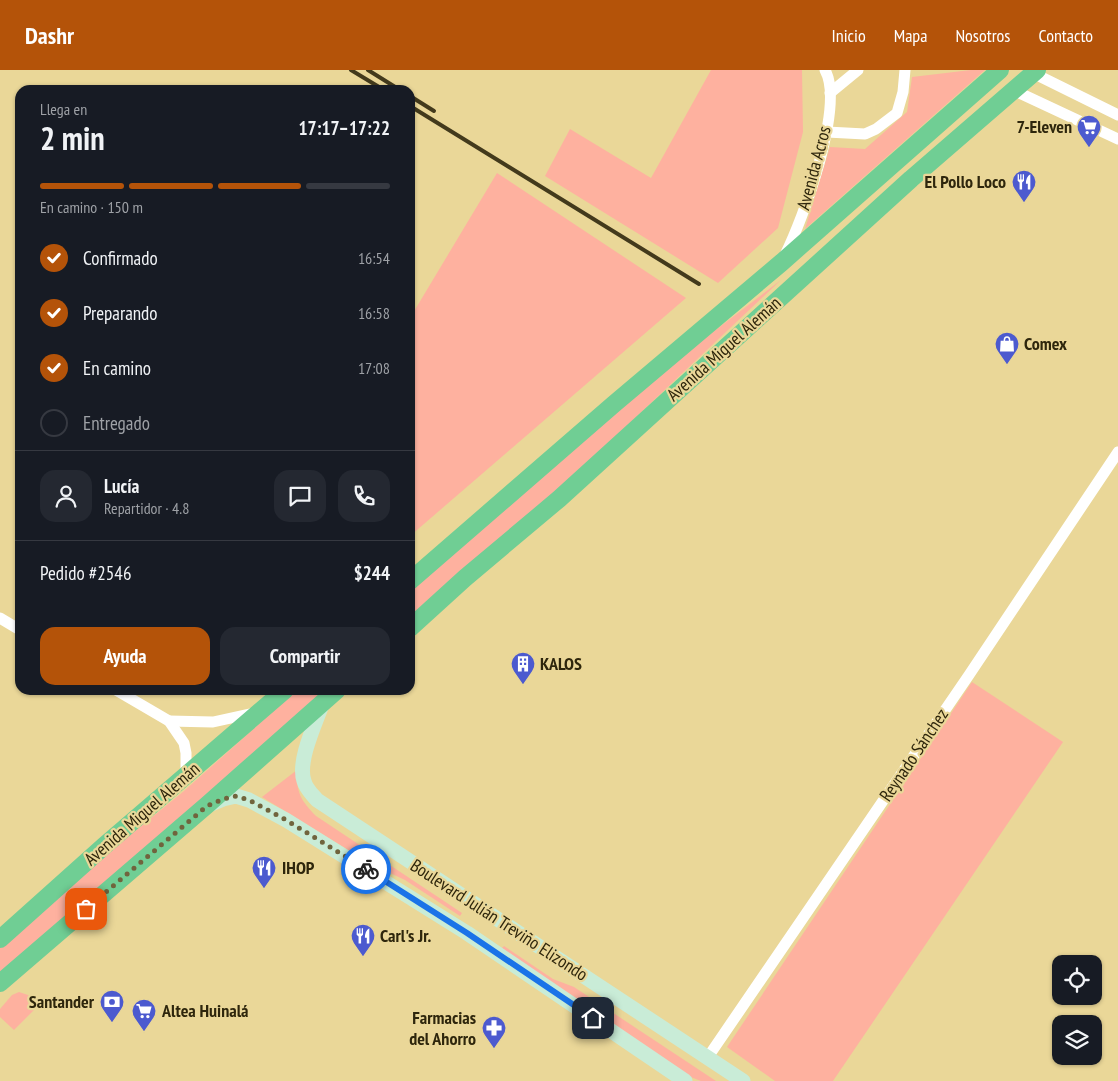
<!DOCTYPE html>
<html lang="es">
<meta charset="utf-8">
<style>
:root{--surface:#171b24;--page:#242831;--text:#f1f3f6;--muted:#9ea1a6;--line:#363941;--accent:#b45309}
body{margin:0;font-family:"PT Sans Narrow",sans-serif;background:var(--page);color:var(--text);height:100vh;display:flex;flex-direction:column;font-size:19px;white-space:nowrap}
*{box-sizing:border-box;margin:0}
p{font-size:16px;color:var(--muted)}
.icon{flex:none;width:28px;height:28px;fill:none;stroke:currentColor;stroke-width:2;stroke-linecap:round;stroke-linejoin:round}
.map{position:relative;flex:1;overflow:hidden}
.details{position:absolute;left:15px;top:15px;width:400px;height:610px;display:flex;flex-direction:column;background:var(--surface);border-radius:15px;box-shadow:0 1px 4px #0004}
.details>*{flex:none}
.tools{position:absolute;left:1052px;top:885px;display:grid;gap:10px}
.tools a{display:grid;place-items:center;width:50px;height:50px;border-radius:10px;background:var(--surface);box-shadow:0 1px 4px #0004;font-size:25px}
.pin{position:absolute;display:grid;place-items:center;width:42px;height:42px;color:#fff;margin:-21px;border-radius:10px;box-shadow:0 2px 8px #0006}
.courier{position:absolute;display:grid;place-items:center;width:50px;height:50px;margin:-25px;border:4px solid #1a73e8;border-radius:50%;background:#fff;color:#222;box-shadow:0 1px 6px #0007}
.summary em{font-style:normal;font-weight:700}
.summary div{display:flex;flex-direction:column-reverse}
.summary{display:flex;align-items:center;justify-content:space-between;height:85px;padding:0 25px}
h1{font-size:32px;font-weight:700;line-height:38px}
.bar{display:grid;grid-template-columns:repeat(4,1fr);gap:8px 5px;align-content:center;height:60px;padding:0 25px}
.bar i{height:6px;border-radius:4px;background:var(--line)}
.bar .current{background:var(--accent)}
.bar p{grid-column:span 4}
.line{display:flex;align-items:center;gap:12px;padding:0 25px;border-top:1px solid var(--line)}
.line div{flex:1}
.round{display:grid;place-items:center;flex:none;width:52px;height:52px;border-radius:15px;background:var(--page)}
ol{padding:0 25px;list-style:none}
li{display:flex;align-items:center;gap:15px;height:55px}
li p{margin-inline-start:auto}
li .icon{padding:5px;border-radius:50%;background:var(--accent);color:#fff;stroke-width:4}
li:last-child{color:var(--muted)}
li i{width:28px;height:28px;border:2px solid var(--line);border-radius:50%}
.action{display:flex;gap:10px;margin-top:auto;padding:10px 25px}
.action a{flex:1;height:58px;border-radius:15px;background:var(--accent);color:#fff;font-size:20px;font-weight:700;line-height:58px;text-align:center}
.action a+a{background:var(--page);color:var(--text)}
header{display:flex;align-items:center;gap:30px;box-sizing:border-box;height:70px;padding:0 25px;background:var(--accent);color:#fff}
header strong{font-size:24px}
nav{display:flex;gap:28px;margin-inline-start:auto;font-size:18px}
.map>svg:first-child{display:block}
.green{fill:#feb19f}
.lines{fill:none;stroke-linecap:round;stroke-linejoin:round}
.minor{stroke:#fff;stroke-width:11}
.secondary{stroke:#c9ecd7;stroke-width:15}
.trunk{stroke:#70ce94;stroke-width:18}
.rail{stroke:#433a1c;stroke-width:4}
.done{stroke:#70643d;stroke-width:5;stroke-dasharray:0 9}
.route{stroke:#1a73e8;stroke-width:6}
.labels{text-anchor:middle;stroke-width:4.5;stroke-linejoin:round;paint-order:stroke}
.poi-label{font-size:18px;font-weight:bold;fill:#2e260c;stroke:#ead798;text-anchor:start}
.street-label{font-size:18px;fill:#2e260c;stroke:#ead798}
</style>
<header>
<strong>Dashr</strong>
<nav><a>Inicio</a><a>Mapa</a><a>Nosotros</a><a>Contacto</a></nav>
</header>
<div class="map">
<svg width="1118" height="1011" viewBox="0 0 1118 1011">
<rect width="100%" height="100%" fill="#ead798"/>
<g class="green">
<path d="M 711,0 L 802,0 L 803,62 L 778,158 L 718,213 L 545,106 L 570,59 L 651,108 Z"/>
<path d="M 971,0 L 985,0 L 805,159 L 830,77 L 865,79 L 907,42 L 912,7 Z"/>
<path d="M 497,103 L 686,228 L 410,466 L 410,248 Z"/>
<path d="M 781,210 L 578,402 L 410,548 L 410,521 L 679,288 Z"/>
<path d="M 972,612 L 1063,672 L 833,1011 L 775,1011 L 727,977 Z"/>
<path d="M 297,620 L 328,620 L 0,905 L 0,878 L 96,793 L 184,721 Z"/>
<path d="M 297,700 C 296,722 301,731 316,746 L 462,843 L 460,846 L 405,810 L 371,794 L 262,727 Z"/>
<path d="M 504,876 L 553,909 L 574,917 L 716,1011 L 701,1011 L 688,1006 L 502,878 Z"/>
<path d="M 19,922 L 31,926 L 41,933 L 14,960 L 0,947 L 0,939 L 12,925 Z"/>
</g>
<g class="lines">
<g class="minor">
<path d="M 1033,3 L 1118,45"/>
<path d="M 1013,20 L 1118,69"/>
<path d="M 830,23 L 858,0"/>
<path d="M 827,62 L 865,64 L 876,59 L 897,43 L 903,22 L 905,0"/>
<path d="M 785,185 C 803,149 845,36 825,0"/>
<path d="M 0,548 L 20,560"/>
<path d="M 116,620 L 169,651 L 184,673 L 186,683 L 186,706"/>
<path d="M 169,651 L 213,652 L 254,643"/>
<path d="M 708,987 L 969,605 L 1118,382"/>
</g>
<g class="secondary">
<path d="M 323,632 C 316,652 297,691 304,711 C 306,719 312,724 317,730 L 743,1011"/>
<path d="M 211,734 L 223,729 L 236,726 L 249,730 L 286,750 L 467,863 L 685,1011"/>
</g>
<g class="trunk">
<path d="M 410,511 L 614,334 L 781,193 L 1000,0"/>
<path d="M 410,558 L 465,508 L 559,429 L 911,109 L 1037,0"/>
<path d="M 0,869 L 104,776 L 285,620"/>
<path d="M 0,913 L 207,735 L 337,620"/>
</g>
<g class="rail">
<path d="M 351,0 L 384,20"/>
<path d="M 368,0 L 400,20"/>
<path d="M 410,26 L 434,41"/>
<path d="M 410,36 L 699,214"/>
</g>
</g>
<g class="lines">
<path class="done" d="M 86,839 L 207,736 L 223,729 L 236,726 L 249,730 L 286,750 L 366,799"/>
<path class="route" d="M 366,799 L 467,863 L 593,948"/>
</g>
<defs>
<symbol id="supermarket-pin" viewBox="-11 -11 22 30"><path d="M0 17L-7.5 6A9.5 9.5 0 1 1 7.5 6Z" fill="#4c5acf" stroke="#ead798"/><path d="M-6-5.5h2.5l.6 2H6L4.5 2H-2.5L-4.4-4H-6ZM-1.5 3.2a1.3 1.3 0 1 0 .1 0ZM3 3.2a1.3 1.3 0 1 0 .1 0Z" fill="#fff"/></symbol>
<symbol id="restaurant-pin" viewBox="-11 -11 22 30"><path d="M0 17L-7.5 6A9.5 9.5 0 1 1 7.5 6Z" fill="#4c5acf" stroke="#ead798"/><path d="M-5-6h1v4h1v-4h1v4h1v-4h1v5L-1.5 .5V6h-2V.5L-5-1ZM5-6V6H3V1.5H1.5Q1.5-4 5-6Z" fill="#fff"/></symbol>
<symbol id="shop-pin" viewBox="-11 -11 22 30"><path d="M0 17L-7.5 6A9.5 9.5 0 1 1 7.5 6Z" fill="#4c5acf" stroke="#ead798"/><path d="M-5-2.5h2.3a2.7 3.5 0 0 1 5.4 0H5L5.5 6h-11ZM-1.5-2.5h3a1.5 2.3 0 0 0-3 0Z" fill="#fff"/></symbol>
<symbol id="building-pin" viewBox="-11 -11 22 30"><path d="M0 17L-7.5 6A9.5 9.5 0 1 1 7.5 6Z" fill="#4c5acf" stroke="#ead798"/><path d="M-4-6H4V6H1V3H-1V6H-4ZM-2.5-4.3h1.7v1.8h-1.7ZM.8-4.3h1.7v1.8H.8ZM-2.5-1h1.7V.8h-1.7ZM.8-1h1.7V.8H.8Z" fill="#fff"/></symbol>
<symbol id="bank-pin" viewBox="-11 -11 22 30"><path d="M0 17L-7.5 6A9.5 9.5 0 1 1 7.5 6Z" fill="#4c5acf" stroke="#ead798"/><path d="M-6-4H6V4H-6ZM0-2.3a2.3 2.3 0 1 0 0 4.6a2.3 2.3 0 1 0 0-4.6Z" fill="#fff"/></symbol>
<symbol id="pharmacy-pin" viewBox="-11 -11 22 30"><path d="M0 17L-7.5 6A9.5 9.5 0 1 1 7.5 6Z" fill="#4c5acf" stroke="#ead798"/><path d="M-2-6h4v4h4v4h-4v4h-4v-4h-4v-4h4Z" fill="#fff"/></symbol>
</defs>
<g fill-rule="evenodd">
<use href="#supermarket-pin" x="1075" y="43" width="28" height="38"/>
<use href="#restaurant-pin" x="1010" y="98" width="28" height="38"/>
<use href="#shop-pin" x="993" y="260" width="28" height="38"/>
<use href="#building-pin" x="509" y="580" width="28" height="38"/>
<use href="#restaurant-pin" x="250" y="784" width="28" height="38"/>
<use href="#restaurant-pin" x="349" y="852" width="28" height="38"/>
<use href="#bank-pin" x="98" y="918" width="28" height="38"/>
<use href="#supermarket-pin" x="130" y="927" width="28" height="38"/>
<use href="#pharmacy-pin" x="480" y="944" width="28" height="38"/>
</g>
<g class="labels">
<g class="poi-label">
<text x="1072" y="63" text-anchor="end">7-Eleven</text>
<text x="1006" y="118" text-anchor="end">El Pollo Loco</text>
<text x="1024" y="280">Comex</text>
<text x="540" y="600">KALOS</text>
<text x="282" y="804">IHOP</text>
<text x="380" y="872">Carl's Jr.</text>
<text x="94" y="938" text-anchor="end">Santander</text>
<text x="162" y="947">Altea Huinalá</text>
<text x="476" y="954" text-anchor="end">Farmacias<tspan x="476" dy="21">del Ahorro</tspan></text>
</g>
<g class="street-label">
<text transform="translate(814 98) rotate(-75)" y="6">Avenida Acros</text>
<text transform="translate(724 279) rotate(-42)" y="6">Avenida Miguel Alemán</text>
<text transform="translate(914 685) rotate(-56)" y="6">Reynado Sánchez</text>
<text transform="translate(142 744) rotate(-41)" y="6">Avenida Miguel Alemán</text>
<text transform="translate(499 850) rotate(33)" y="6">Boulevard Julián Treviño Elizondo</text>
</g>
</g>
</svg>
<div class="tools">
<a><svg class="icon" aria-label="locate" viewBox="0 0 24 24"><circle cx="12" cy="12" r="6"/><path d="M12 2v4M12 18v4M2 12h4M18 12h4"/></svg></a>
<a><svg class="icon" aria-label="layers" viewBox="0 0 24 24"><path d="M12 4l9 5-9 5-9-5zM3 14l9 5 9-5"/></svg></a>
</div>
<div class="pin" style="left:86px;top:839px;background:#ea580c"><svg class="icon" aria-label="bag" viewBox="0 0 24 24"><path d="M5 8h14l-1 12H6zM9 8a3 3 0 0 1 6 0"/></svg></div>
<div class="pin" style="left:593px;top:948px;background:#1f2937"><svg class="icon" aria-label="home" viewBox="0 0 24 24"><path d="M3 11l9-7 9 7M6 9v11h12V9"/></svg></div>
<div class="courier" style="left:366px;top:799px"><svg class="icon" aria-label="bike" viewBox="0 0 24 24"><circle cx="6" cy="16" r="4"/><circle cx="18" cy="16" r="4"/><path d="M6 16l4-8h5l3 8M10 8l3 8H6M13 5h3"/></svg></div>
<section class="details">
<div class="summary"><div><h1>2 min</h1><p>Llega en</p></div><em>17:17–17:22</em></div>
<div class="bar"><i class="current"></i><i class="current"></i><i class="current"></i><i></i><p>En camino · 150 m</p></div>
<ol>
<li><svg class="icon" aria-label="check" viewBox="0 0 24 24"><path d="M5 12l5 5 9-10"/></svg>Confirmado<p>16:54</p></li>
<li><svg class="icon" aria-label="check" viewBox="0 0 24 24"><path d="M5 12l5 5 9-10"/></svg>Preparando<p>16:58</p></li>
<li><svg class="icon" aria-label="check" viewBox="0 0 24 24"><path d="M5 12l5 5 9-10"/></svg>En camino<p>17:08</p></li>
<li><i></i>Entregado</li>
</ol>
<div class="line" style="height:90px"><a class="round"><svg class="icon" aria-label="person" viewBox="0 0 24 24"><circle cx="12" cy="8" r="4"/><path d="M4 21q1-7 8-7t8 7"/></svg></a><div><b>Lucía</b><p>Repartidor · 4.8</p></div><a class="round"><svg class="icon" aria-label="chat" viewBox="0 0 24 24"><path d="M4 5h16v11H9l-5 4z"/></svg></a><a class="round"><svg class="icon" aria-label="phone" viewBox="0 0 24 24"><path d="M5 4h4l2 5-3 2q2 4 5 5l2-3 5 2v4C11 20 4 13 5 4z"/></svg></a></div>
<div class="line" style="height:65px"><div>Pedido #2546</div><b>$244</b></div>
<div class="action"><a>Ayuda</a><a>Compartir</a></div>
</section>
</div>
